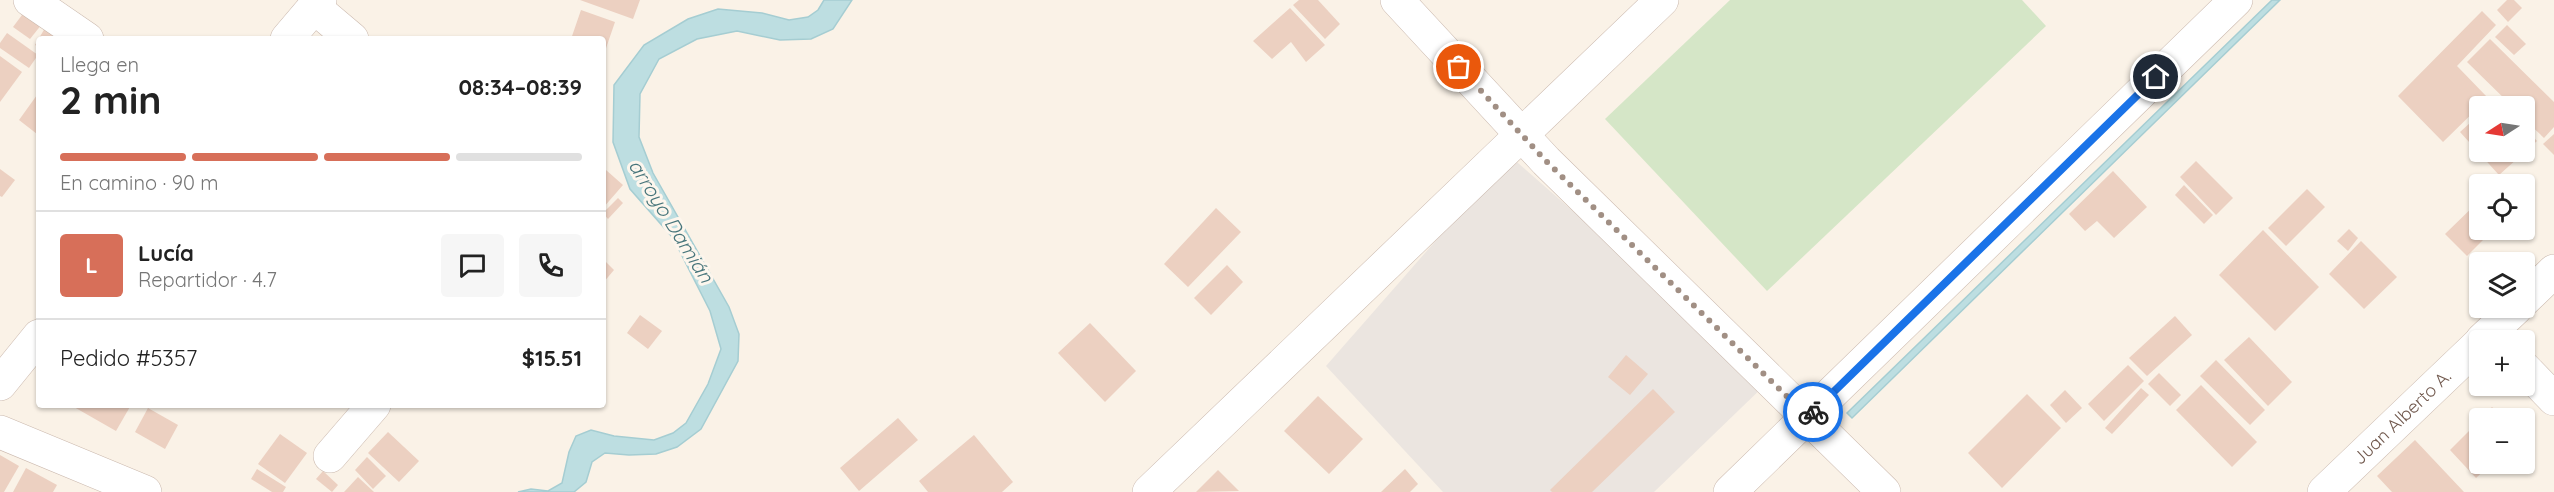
<!DOCTYPE html>
<html lang="es">
<meta charset="utf-8">
<style>
:root{--surface:#fff;--page:#f6f6f6;--text:#222;--muted:#767676;--line:#e0e0e0;--accent:#d76f59}
body{margin:0;font-family:Quicksand,sans-serif;background:var(--page);color:var(--text);height:100vh;display:flex;flex-direction:column;font-size:22px;white-space:nowrap}
*{box-sizing:border-box;margin:0}
p{font-size:20px;color:var(--muted)}
.icon{flex:none;width:33px;height:33px;fill:none;stroke:currentColor;stroke-width:2;stroke-linecap:round;stroke-linejoin:round}
.map{position:relative;flex:1;overflow:hidden}
.side{position:absolute;left:36px;top:36px;width:570px;height:372px;display:flex;flex-direction:column;background:var(--surface);border-radius:6px;box-shadow:0 2px 4px #0004}
.side>*{flex:none}
.needle{width:39px;rotate:258deg}
.buttons{position:absolute;left:2469px;top:96px;display:grid;gap:12px}
.buttons a{display:grid;place-items:center;width:66px;height:66px;border-radius:6px;background:var(--surface);box-shadow:0 2px 4px #0004;font-size:30px}
.pin{position:absolute;display:grid;place-items:center;width:51px;height:51px;color:#fff;margin:-26px;border:3px solid #fff;border-radius:50%;box-shadow:0 2px 6px #0007}
.courier{position:absolute;display:grid;place-items:center;width:60px;height:60px;margin:-30px;border:4px solid #1a73e8;border-radius:50%;background:#fff;color:#222;box-shadow:0 2px 8px #0007}
.summary em{font-style:normal;font-weight:700}
.summary div{display:flex;flex-direction:column-reverse}
.summary{display:flex;align-items:center;justify-content:space-between;height:102px;padding:0 24px}
h1{font-size:39px;font-weight:700;line-height:45px}
.bar{display:grid;grid-template-columns:repeat(4,1fr);gap:9px 6px;align-content:center;height:72px;padding:0 24px}
.bar i{height:8px;border-radius:4px;background:var(--line)}
.bar .active{background:var(--accent)}
.bar p{grid-column:span 4}
.line{display:flex;align-items:center;gap:15px;padding:0 24px;border-top:2px solid var(--line)}
.line div{flex:1}
.round{display:grid;place-items:center;flex:none;width:63px;height:63px;border-radius:6px;background:var(--page)}
.map>svg:first-child{display:block}
.industrial{fill:#ebe5e0}
.green{fill:#d5e6c7}
.water{fill:#bddee1;stroke:#a5cdd2;stroke-width:1.5}
.building{fill:#ecd0c1}
.lines{fill:none;stroke-linecap:round;stroke-linejoin:round}
.minor-casing{stroke:#cbb9ae;stroke-width:34}
.minor{stroke:#fff;stroke-width:33}
.done{stroke:#a18f84;stroke-width:6;stroke-dasharray:0 10.8}
.route{stroke:#1a73e8;stroke-width:8}
.labels{text-anchor:middle;stroke-width:6;stroke-linejoin:round;paint-order:stroke}
.street-label{font-size:18px;fill:#71594e;stroke:#fdf6ed}
.water-label{font-size:20px;font-style:italic;fill:#47757b;stroke:#fdf6ed}
</style>
<div class="map">
<svg width="2554" height="492" viewBox="0 0 2554 492">
<rect width="100%" height="100%" fill="#faf2e7"/>
<path class="industrial" d="M 1510,156 L 1768,382 L 1654,492 L 1443,492 L 1326,366 Z"/>
<path class="green" d="M 1730,0 L 2022,0 L 2046,26 L 1767,291 L 1605,119 Z"/>
<g class="water">
<path d="M 824,0 L 852,0 L 833,29 L 811,39 L 780,40 L 737,31 L 697,39 L 659,59 L 640,94 L 639,137 L 653,173 L 729,307 L 739,334 L 738,361 L 701,429 L 677,447 L 656,454 L 629,455 L 605,453 L 592,462 L 586,482 L 574,492 L 518,492 L 531,489 L 548,491 L 562,483 L 569,452 L 576,436 L 591,430 L 614,436 L 654,440 L 673,433 L 686,423 L 708,384 L 721,349 L 710,311 L 673,238 L 630,189 L 613,142 L 614,85 L 644,45 L 688,19 L 718,9 L 762,13 L 789,20 L 808,17 L 818,10 Z"/>
<path d="M 2272,0 L 2280,0 L 1852,418 L 1847,413 Z"/>
</g>
<g class="building">
<path d="M 580,0 L 640,0 L 633,19 Z"/>
<path d="M 1299,0 L 1318,0 L 1340,24 L 1325,39 L 1293,5 Z"/>
<path d="M 2507,0 L 2514,0 L 2522,8 L 2508,22 L 2497,10 Z"/>
<path d="M 1290,8 L 1325,45 L 1306,62 L 1291,42 L 1272,59 L 1253,41 Z"/>
<path d="M 581,10 L 615,22 L 603,57 L 603,39 L 571,39 Z"/>
<path d="M 25,11 L 42,24 L 30,39 L 13,27 Z"/>
<path d="M 2482,11 L 2496,25 L 2457,66 L 2488,98 L 2443,142 L 2398,96 Z"/>
<path d="M 2507,25 L 2526,44 L 2514,55 L 2495,37 Z"/>
<path d="M 45,28 L 56,34 L 53,39 L 39,39 L 39,47 L 35,45 Z"/>
<path d="M 7,33 L 38,55 L 29,68 L 0,48 L 0,43 Z"/>
<path d="M 2490,39 L 2554,102 L 2554,127 L 2544,138 L 2524,119 L 2524,106 L 2512,106 L 2467,62 Z"/>
<path d="M 0,56 L 22,72 L 0,102 Z"/>
<path d="M 37,95 L 39,97 L 37,134 L 19,120 Z"/>
<path d="M 2480,114 L 2480,152 L 2524,152 L 2524,127 L 2537,141 L 2499,175 L 2460,132 Z"/>
<path d="M 2554,134 L 2554,155 L 2543,144 Z"/>
<path d="M 2196,161 L 2233,198 L 2216,215 L 2180,177 Z"/>
<path d="M 0,169 L 15,180 L 2,197 L 0,196 Z"/>
<path d="M 606,170 L 623,185 L 603,208 L 603,173 Z"/>
<path d="M 2113,171 L 2147,207 L 2114,238 L 2097,221 L 2085,231 L 2069,214 Z"/>
<path d="M 2184,185 L 2213,215 L 2204,224 L 2175,195 Z"/>
<path d="M 2307,189 L 2325,207 L 2286,246 L 2268,228 Z"/>
<path d="M 618,198 L 623,203 L 608,219 L 603,213 Z"/>
<path d="M 2480,200 L 2480,230 L 2493,230 L 2467,256 L 2445,234 Z"/>
<path d="M 1216,208 L 1241,232 L 1188,287 L 1164,264 Z"/>
<path d="M 2349,229 L 2358,238 L 2348,251 L 2337,241 Z"/>
<path d="M 2263,230 L 2319,287 L 2275,331 L 2219,275 Z"/>
<path d="M 2361,241 L 2397,277 L 2364,309 L 2329,274 Z"/>
<path d="M 603,259 L 614,270 L 603,283 Z"/>
<path d="M 1227,265 L 1243,282 L 1211,315 L 1194,298 Z"/>
<path d="M 640,315 L 662,331 L 648,349 L 627,333 Z"/>
<path d="M 2175,316 L 2192,335 L 2147,376 L 2129,358 Z"/>
<path d="M 1090,323 L 1136,371 L 1105,402 L 1058,353 Z"/>
<path d="M 2249,337 L 2292,382 L 2268,406 L 2224,360 Z"/>
<path d="M 1626,355 L 1648,374 L 1630,395 L 1608,377 Z"/>
<path d="M 2216,360 L 2265,410 L 2250,425 L 2200,376 Z"/>
<path d="M 2128,365 L 2144,381 L 2104,421 L 2088,404 Z"/>
<path d="M 2159,373 L 2181,395 L 2170,406 L 2148,384 Z"/>
<path d="M 2201,385 L 2257,442 L 2232,467 L 2176,410 Z"/>
<path d="M 2141,388 L 2149,395 L 2112,434 L 2105,428 Z"/>
<path d="M 1653,389 L 1675,412 L 1592,492 L 1552,492 L 1550,490 Z"/>
<path d="M 2065,390 L 2082,408 L 2066,423 L 2050,405 Z"/>
<path d="M 2027,394 L 2061,428 L 2002,488 L 1968,453 Z"/>
<path d="M 1318,396 L 1363,439 L 1329,474 L 1284,431 Z"/>
<path d="M 75,405 L 131,405 L 116,431 L 74,407 Z"/>
<path d="M 2492,407 L 2503,418 L 2481,418 Z"/>
<path d="M 148,408 L 178,425 L 165,449 L 135,432 Z"/>
<path d="M 898,418 L 918,440 L 859,491 L 840,468 Z"/>
<path d="M 2480,420 L 2480,464 L 2491,464 L 2476,478 L 2450,450 Z"/>
<path d="M 388,432 L 419,461 L 399,482 L 368,453 Z"/>
<path d="M 280,434 L 307,453 L 285,483 L 258,464 Z"/>
<path d="M 974,435 L 1013,482 L 1002,492 L 928,492 L 919,481 Z"/>
<path d="M 2415,440 L 2464,492 L 2392,492 L 2377,476 Z"/>
<path d="M 0,455 L 19,466 L 4,492 L 0,492 Z"/>
<path d="M 367,457 L 386,476 L 373,489 L 355,470 Z"/>
<path d="M 26,468 L 57,485 L 53,492 L 13,492 Z"/>
<path d="M 257,469 L 286,487 L 283,492 L 272,492 L 251,479 Z"/>
<path d="M 1405,469 L 1418,484 L 1410,492 L 1381,492 Z"/>
<path d="M 1218,470 L 1239,491 L 1196,492 Z"/>
<path d="M 323,471 L 338,485 L 332,492 L 316,479 Z"/>
<path d="M 358,477 L 374,492 L 344,492 Z"/>
</g>
<g class="lines">
<defs>
<g id="minor">
<path d="M 30,0 L 87,39"/>
<path d="M 1397,0 L 1546,161 L 1884,492"/>
<path d="M 314,7 L 352,39"/>
<path d="M 287,39 L 320,0"/>
<path d="M 2524,300 L 2554,271"/>
<path d="M 2482,340 L 2516,308"/>
<path d="M 2524,368 L 2554,399"/>
<path d="M 0,384 L 39,336"/>
<path d="M 0,432 L 145,492"/>
<path d="M 330,456 L 374,405"/>
<path d="M 1149,492 L 1662,0"/>
<path d="M 1730,492 L 2236,0"/>
<path id="s1" d="M 2324,492 L 2480,343"/>
</g>
</defs>
<use href="#minor" class="minor-casing"/>
<use href="#minor" class="minor"/>
</g>
<g class="lines">
<path class="done" d="M 1459,67 L 1546,161 L 1808,417 L 1813,412"/>
<path class="route" d="M 1813,412 L 2156,77"/>
</g>
<g class="labels">
<g class="street-label">
<text dy="6" stroke="none"><textPath href="#s1" startOffset="108">Juan Alberto A.</textPath></text>
</g>
<g class="water-label">
<text transform="translate(671 221) rotate(58)" y="7">arroyo Damián</text>
</g>
</g>
</svg>
<div class="buttons">
<a><svg class="needle" viewBox="-14 -14 28 28"><path d="M0-13l5 13h-10z" fill="#e53935"/><path d="M0 13l5-13h-10z" fill="#767676"/></svg></a>
<a><svg class="icon" aria-label="locate" viewBox="0 0 24 24"><circle cx="12" cy="12" r="6"/><path d="M12 2v4M12 18v4M2 12h4M18 12h4"/></svg></a>
<a><svg class="icon" aria-label="layers" viewBox="0 0 24 24"><path d="M12 4l9 5-9 5-9-5zM3 14l9 5 9-5"/></svg></a>
<a>+</a>
<a>−</a>
</div>
<div class="pin" style="left:1459px;top:67px;background:#ea580c"><svg class="icon" aria-label="bag" viewBox="0 0 24 24"><path d="M5 8h14l-1 12H6zM9 8a3 3 0 0 1 6 0"/></svg></div>
<div class="pin" style="left:2156px;top:77px;background:#1f2937"><svg class="icon" aria-label="home" viewBox="0 0 24 24"><path d="M3 11l9-7 9 7M6 9v11h12V9"/></svg></div>
<div class="courier" style="left:1813px;top:412px"><svg class="icon" aria-label="bike" viewBox="0 0 24 24"><circle cx="6" cy="16" r="4"/><circle cx="18" cy="16" r="4"/><path d="M6 16l4-8h5l3 8M10 8l3 8H6M13 5h3"/></svg></div>
<section class="side">
<div class="summary"><div><h1>2 min</h1><p>Llega en</p></div><em>08:34–08:39</em></div>
<div class="bar"><i class="active"></i><i class="active"></i><i class="active"></i><i></i><p>En camino · 90 m</p></div>
<div class="line" style="height:108px"><b class="round" style="background:var(--accent);color:#fff">L</b><div><b>Lucía</b><p>Repartidor · 4.7</p></div><a class="round"><svg class="icon" aria-label="chat" viewBox="0 0 24 24"><path d="M4 5h16v11H9l-5 4z"/></svg></a><a class="round"><svg class="icon" aria-label="phone" viewBox="0 0 24 24"><path d="M5 4h4l2 5-3 2q2 4 5 5l2-3 5 2v4C11 20 4 13 5 4z"/></svg></a></div>
<div class="line" style="height:78px"><div>Pedido #5357</div><b>$15.51</b></div>
</section>
</div>
